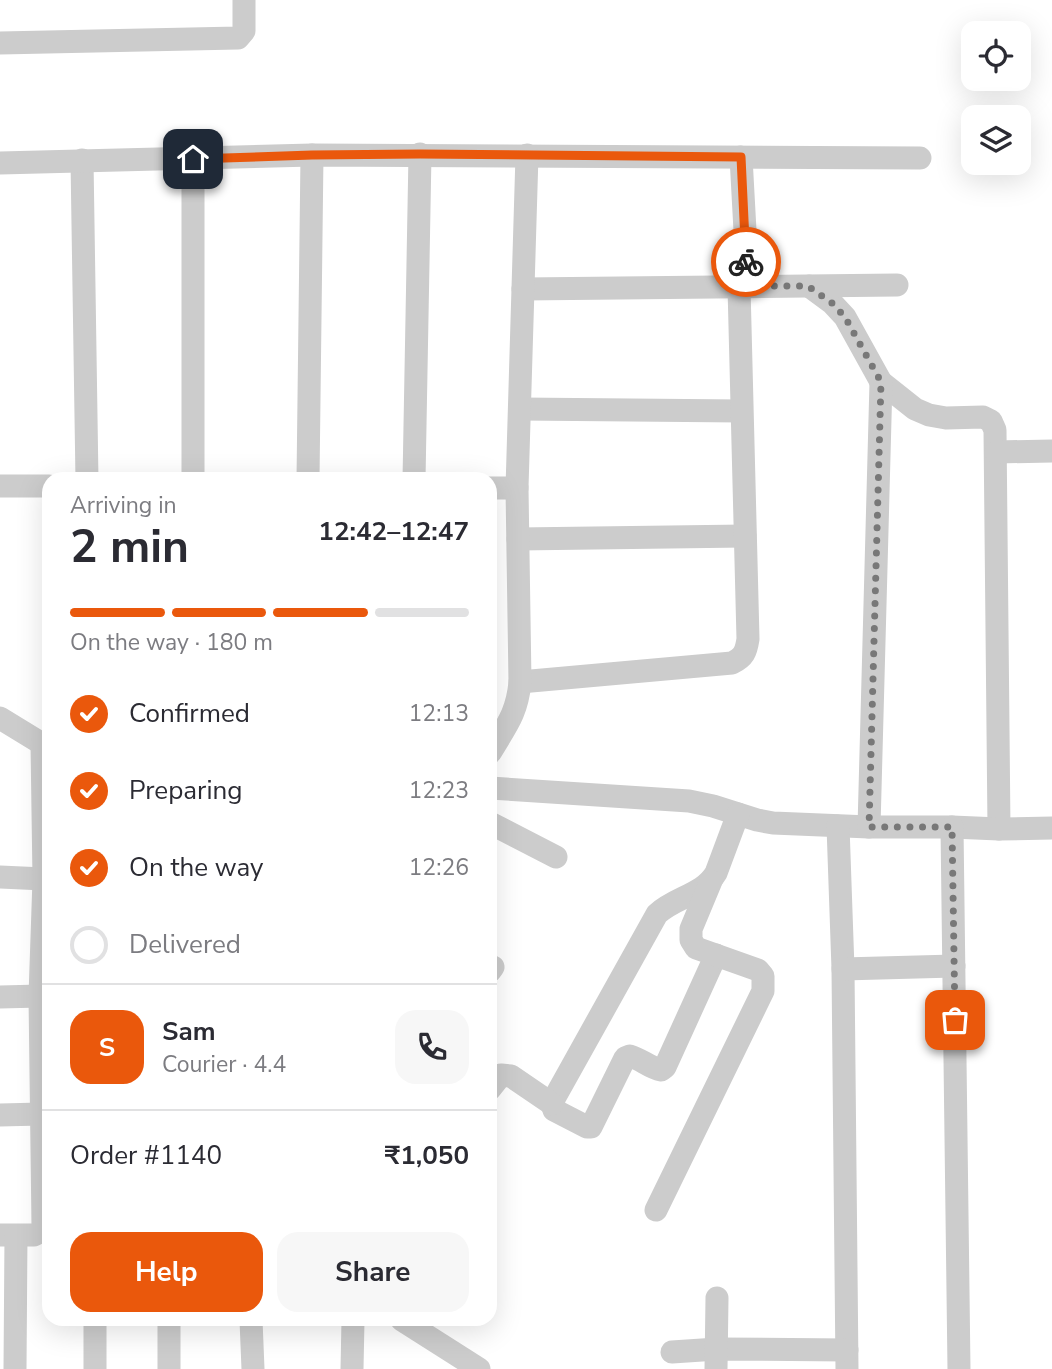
<!DOCTYPE html>
<meta charset="utf-8">
<style>
:root{--surface:#fff;--page:#f7f7f7;--text:#2b2b33;--muted:#7c7c81;--line:#e1e1e2;--accent:#ea580c}
body{margin:0;font-family:"Nunito Sans",sans-serif;background:var(--page);color:var(--text);height:100vh;display:flex;flex-direction:column;font-size:26px;white-space:nowrap}
*{box-sizing:border-box;margin:0}
p{font-size:23px;color:var(--muted)}
.icon{flex:none;width:38px;height:38px;fill:none;stroke:currentColor;stroke-width:2;stroke-linecap:round;stroke-linejoin:round}
.map{position:relative;flex:1;overflow:hidden}
.details{position:absolute;left:42px;top:472px;width:455px;height:854px;display:flex;flex-direction:column;background:var(--surface);border-radius:21px;box-shadow:0 7px 28px #0002}
.details>*{flex:none}
.tools{position:absolute;left:961px;top:21px;display:grid;gap:14px}
.tools a{display:grid;place-items:center;width:70px;height:70px;border-radius:14px;background:var(--surface);box-shadow:0 7px 28px #0002;font-size:35px}
.pin{position:absolute;display:grid;place-items:center;width:60px;height:60px;color:#fff;margin:-30px;border-radius:14px;box-shadow:0 4px 10px #0006}
.courier{position:absolute;display:grid;place-items:center;width:70px;height:70px;margin:-35px;border:5px solid #ea580c;border-radius:50%;background:#fff;color:#222;box-shadow:0 2px 9px #0007}
.head em{font-style:normal;font-weight:700}
.head div{display:flex;flex-direction:column-reverse}
.head{display:flex;align-items:center;justify-content:space-between;height:119px;padding:0 28px}
h1{font-size:46px;font-weight:700;line-height:52px}
.bar{display:grid;grid-template-columns:repeat(4,1fr);gap:10px 7px;align-content:center;height:84px;padding:0 28px}
.bar i{height:9px;border-radius:5px;background:var(--line)}
.bar .on{background:var(--accent)}
.bar p{grid-column:span 4}
.line{display:flex;align-items:center;gap:18px;padding:0 28px;border-top:2px solid var(--line)}
.line div{flex:1}
.round{display:grid;place-items:center;flex:none;width:74px;height:74px;border-radius:21px;background:var(--page)}
ol{padding:0 28px;list-style:none}
li{display:flex;align-items:center;gap:21px;height:77px}
li p{margin-inline-start:auto}
li .icon{padding:7px;border-radius:50%;background:var(--accent);color:#fff;stroke-width:4}
li:last-child{color:var(--muted)}
li i{width:38px;height:38px;border:4px solid var(--line);border-radius:50%}
.button{display:flex;gap:14px;margin-top:auto;padding:14px 28px}
.button a{flex:1;height:80px;border-radius:21px;background:var(--accent);color:#fff;font-size:28px;font-weight:700;line-height:80px;text-align:center}
.button a+a{background:var(--page);color:var(--text)}
.map>svg:first-child{display:block}
.lines{fill:none;stroke-linecap:round;stroke-linejoin:round}
.minor{stroke:#ccc;stroke-width:23}
.done{stroke:#787878;stroke-width:7;stroke-dasharray:0 12.6}
.route{stroke:#ea580c;stroke-width:9}
</style>
<div class="map">
<svg width="1052" height="1369" viewBox="0 0 1052 1369">
<rect width="100%" height="100%" fill="#fff"/>
<g class="lines">
<g class="minor">
<path d="M 0,43 L 238,38 L 244,31 L 244,0"/>
<path d="M 741,157 L 748,286"/>
<path d="M 82,160 L 87,480"/>
<path d="M 0,163 L 312,155 L 920,158"/>
<path d="M 809,286 L 832,303 L 845,317 L 881,382 L 915,409 L 929,415 L 946,418 L 983,417 L 991,421 L 995,430 L 999,829"/>
<path d="M 523,289 L 897,285"/>
<path d="M 520,409 L 741,411"/>
<path d="M 996,452 L 1052,451"/>
<path d="M 193,480 L 193,159"/>
<path d="M 308,480 L 312,155"/>
<path d="M 414,480 L 420,154"/>
<path d="M 0,486 L 49,486"/>
<path d="M 490,488 L 517,488"/>
<path d="M 518,539 L 745,536"/>
<path d="M 520,682 L 732,663 C 744,657 746,652 748,639 L 739,287"/>
<path d="M 0,718 L 49,748"/>
<path d="M 490,753 C 506,726 517,714 520,682 L 517,488 L 527,155"/>
<path d="M 490,788 L 689,801 L 713,806 L 757,820 L 773,823 L 869,827 L 952,827 L 999,829 L 1052,828"/>
<path d="M 490,823 L 556,857"/>
<path d="M 838,826 L 843,969 L 847,1369"/>
<path d="M 869,827 L 881,382"/>
<path d="M 952,827 L 959,1369"/>
<path d="M 0,877 L 44,879"/>
<path d="M 716,955 L 665,1067 L 661,1070 C 650,1068 641,1059 630,1056 L 625,1058 L 591,1127 L 587,1127 L 554,1110 L 552,1104 L 555,1097 L 657,914 C 675,897 703,895 716,873 L 738,814"/>
<path d="M 843,969 L 954,966"/>
<path d="M 490,971 L 493,967"/>
<path d="M 0,997 L 40,996"/>
<path d="M 490,1089 L 501,1075 L 511,1076 L 552,1104"/>
<path d="M 0,1115 L 41,1114"/>
<path d="M 656,1210 L 763,991 L 763,976 L 758,970 L 696,948 L 691,940 L 691,929 L 711,881"/>
<path d="M 0,1235 L 34,1235 L 40,1232 L 43,1226 L 40,996 L 44,879 L 42,744"/>
<path d="M 95,1320 L 95,1369"/>
<path d="M 169,1320 L 169,1369"/>
<path d="M 251,1320 L 253,1369"/>
<path d="M 402,1320 L 479,1369"/>
<path d="M 672,1352 L 717,1349 L 847,1350"/>
<path d="M 15,1369 L 16,1236"/>
<path d="M 352,1369 L 353,1320"/>
<path d="M 716,1369 L 717,1298"/>
</g>
</g>
<g class="lines">
<path class="done" d="M 746,262 L 748,286 L 808,286 L 832,303 L 845,317 L 881,382 L 869,827 L 952,827 L 955,1020"/>
<path class="route" d="M 193,159 L 312,155 L 420,154 L 741,157 L 746,262"/>
</g>
</svg>
<div class="tools">
<a><svg class="icon" aria-label="locate" viewBox="0 0 24 24"><circle cx="12" cy="12" r="6"/><path d="M12 2v4M12 18v4M2 12h4M18 12h4"/></svg></a>
<a><svg class="icon" aria-label="layers" viewBox="0 0 24 24"><path d="M12 4l9 5-9 5-9-5zM3 14l9 5 9-5"/></svg></a>
</div>
<div class="pin" style="left:955px;top:1020px;background:#ea580c"><svg class="icon" aria-label="bag" viewBox="0 0 24 24"><path d="M5 8h14l-1 12H6zM9 8a3 3 0 0 1 6 0"/></svg></div>
<div class="pin" style="left:193px;top:159px;background:#1f2937"><svg class="icon" aria-label="home" viewBox="0 0 24 24"><path d="M3 11l9-7 9 7M6 9v11h12V9"/></svg></div>
<div class="courier" style="left:746px;top:262px"><svg class="icon" aria-label="bike" viewBox="0 0 24 24"><circle cx="6" cy="16" r="4"/><circle cx="18" cy="16" r="4"/><path d="M6 16l4-8h5l3 8M10 8l3 8H6M13 5h3"/></svg></div>
<section class="details">
<div class="head"><div><h1>2 min</h1><p>Arriving in</p></div><em>12:42–12:47</em></div>
<div class="bar"><i class="on"></i><i class="on"></i><i class="on"></i><i></i><p>On the way · 180 m</p></div>
<ol>
<li><svg class="icon" aria-label="check" viewBox="0 0 24 24"><path d="M5 12l5 5 9-10"/></svg>Confirmed<p>12:13</p></li>
<li><svg class="icon" aria-label="check" viewBox="0 0 24 24"><path d="M5 12l5 5 9-10"/></svg>Preparing<p>12:23</p></li>
<li><svg class="icon" aria-label="check" viewBox="0 0 24 24"><path d="M5 12l5 5 9-10"/></svg>On the way<p>12:26</p></li>
<li><i></i>Delivered</li>
</ol>
<div class="line" style="height:126px"><b class="round" style="background:var(--accent);color:#fff">S</b><div><b>Sam</b><p>Courier · 4.4</p></div><a class="round"><svg class="icon" aria-label="phone" viewBox="0 0 24 24"><path d="M5 4h4l2 5-3 2q2 4 5 5l2-3 5 2v4C11 20 4 13 5 4z"/></svg></a></div>
<div class="line" style="height:91px"><div>Order #1140</div><b>₹1,050</b></div>
<div class="button"><a>Help</a><a>Share</a></div>
</section>
</div>
